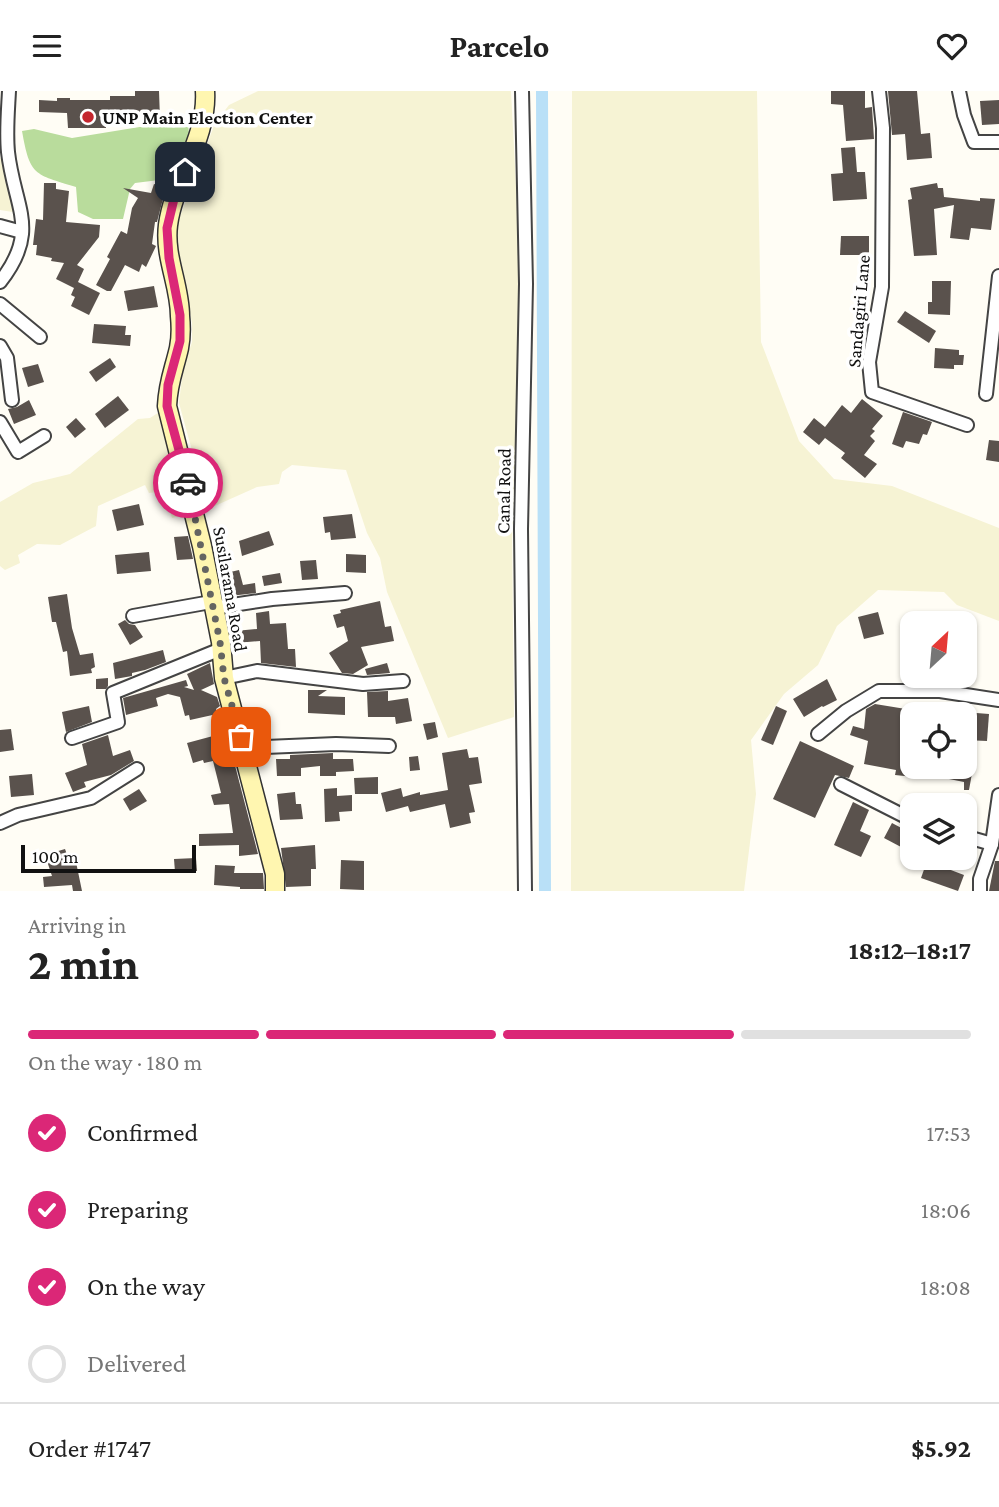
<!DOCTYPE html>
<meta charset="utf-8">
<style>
:root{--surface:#fff;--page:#f2f2f2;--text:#222;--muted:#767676;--line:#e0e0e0;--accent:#db2777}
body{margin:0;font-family:"Crimson Pro",serif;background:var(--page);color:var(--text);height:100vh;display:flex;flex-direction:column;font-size:26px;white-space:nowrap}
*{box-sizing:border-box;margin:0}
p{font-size:23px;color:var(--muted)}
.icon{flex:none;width:38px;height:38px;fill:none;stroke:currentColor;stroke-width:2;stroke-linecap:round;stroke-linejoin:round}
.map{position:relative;height:800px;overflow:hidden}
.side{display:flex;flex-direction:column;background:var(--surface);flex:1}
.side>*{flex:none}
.needle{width:46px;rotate:26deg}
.tools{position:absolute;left:900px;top:520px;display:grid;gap:14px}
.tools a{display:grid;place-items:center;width:77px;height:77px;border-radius:14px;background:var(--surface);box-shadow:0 2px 5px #0004;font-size:35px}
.scale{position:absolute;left:21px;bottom:18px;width:175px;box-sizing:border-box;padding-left:7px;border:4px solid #111;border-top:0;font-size:19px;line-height:24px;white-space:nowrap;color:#111;-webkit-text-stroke:5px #fff;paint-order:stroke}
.pin{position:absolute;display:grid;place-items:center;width:60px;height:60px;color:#fff;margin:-30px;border-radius:14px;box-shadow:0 4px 10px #0006}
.courier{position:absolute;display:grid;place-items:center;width:70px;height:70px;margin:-35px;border:5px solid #db2777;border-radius:50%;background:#fff;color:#222;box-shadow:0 2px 9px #0007}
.head em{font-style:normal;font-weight:700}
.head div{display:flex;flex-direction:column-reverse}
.head{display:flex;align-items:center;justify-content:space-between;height:119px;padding:0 28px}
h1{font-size:46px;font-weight:700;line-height:52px}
.bar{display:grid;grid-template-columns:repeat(4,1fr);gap:10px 7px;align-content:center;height:84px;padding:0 28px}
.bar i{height:9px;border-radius:5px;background:var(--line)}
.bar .current{background:var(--accent)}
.bar p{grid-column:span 4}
.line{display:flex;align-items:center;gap:18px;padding:0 28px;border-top:2px solid var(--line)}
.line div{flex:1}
ol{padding:0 28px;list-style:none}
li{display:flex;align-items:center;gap:21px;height:77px}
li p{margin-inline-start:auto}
li .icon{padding:7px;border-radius:50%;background:var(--accent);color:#fff;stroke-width:4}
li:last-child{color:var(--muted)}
li i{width:38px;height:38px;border:4px solid var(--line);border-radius:50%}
header{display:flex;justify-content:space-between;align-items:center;height:91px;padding:0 28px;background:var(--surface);font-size:32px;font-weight:700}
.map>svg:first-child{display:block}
.farmland{fill:#f6f3d4}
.forest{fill:#b9dc9c}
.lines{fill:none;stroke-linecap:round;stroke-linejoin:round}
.canal{stroke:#b9e0f7;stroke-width:12}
.building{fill:#5a524d}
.street-casing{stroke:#444;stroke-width:16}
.secondary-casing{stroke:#333;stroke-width:21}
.street{stroke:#fff;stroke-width:12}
.secondary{stroke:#fff6b0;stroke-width:18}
.done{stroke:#646461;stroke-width:7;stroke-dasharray:0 12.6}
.route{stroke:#db2777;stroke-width:9}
.poi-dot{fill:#c4262e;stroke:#fff;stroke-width:2.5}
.labels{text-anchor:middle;stroke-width:7;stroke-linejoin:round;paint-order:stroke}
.poi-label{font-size:19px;font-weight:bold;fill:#111;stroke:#fff;text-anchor:start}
.street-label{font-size:19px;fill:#111;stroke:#fff}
</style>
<header><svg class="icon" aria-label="menu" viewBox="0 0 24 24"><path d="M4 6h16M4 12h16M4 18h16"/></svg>Parcelo<svg class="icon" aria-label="heart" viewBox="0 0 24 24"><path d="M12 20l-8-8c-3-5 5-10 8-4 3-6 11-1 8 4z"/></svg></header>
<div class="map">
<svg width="999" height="800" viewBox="0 0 999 800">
<rect width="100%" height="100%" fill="#fffdf5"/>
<g class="farmland">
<path d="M 258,0 L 511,0 L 522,209 L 512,448 L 514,626 L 448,647 L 387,501 L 380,467 L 367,442 L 346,379 L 292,374 L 282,381 L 279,393 L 257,396 L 208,418 L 179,312 L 183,278 L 192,251 L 192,232 L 176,157 L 176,136 L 215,32 L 229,14 Z"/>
<path d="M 572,0 L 757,0 L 761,251 L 799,350 L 834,388 L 892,395 L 999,437 L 999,530 L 957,514 L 944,501 L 878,499 L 837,535 L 818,574 L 784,603 L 751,649 L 756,703 L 744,800 L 571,800 Z"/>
<path d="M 0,67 L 3,68 L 13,121 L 0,119 Z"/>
<path d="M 164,318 L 191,422 L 172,427 L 164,400 L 149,402 L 145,394 L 98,415 L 96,435 L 60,454 L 37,453 L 18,464 L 20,472 L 5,479 L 0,475 L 0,411 L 33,392 L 70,383 L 138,328 L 150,327 Z"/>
</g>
<path class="forest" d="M 164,32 L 188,32 L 189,43 L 175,87 L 135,92 L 130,98 L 123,128 L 93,128 L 78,121 L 76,96 C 34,83 30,85 22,40 L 34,38 L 72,47 Z"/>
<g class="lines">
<path class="canal" d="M 542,0 L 545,800"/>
</g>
<g class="building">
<path d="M 135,0 L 159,0 L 160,28 L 106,26 L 106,37 L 68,37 L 67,22 L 39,21 L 39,9 L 57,10 L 57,7 L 70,7 L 70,9 L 110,9 L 110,5 L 135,5 Z"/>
<path d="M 831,0 L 865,0 L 865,17 L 872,16 L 874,48 L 846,50 L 843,14 L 831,13 Z"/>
<path d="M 888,0 L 917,0 L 921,43 L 930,42 L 932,67 L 907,69 L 905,43 L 892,44 Z"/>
<path d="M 999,9 L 999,33 L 982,34 L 980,10 Z"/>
<path d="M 855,56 L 857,81 L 865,81 L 867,108 L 833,110 L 831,83 L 843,82 L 841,57 Z"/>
<path d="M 44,92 L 56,92 L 56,98 L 69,100 L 66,131 L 100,134 L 99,146 L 77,174 L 84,178 L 78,191 L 100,202 L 89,224 L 71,215 L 75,206 L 71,204 L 74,197 L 56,188 L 64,172 L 51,170 L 52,167 L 36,164 L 37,154 L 33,154 L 36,128 L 43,129 Z"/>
<path d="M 937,92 L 938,97 L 943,97 L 944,106 L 980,110 L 980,107 L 995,108 L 991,139 L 971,137 L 969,149 L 950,147 L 954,114 L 934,118 L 937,164 L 914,165 L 908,109 L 912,108 L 910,97 Z"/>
<path d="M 154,93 L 166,96 L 157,131 L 155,131 L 152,153 L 156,155 L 146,176 L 142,173 L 139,181 L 125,174 L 111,200 L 107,200 L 96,194 L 110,168 L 107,166 L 121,140 L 127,143 L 132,117 L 138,107 L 123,97 L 151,102 Z"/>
<path d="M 841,145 L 869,145 L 869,164 L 840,164 Z"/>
<path d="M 932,190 L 951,190 L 950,224 L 928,223 L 928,211 L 932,211 Z"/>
<path d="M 154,195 L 158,216 L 128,220 L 124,200 Z"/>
<path d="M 905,220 L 936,240 L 929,252 L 897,231 Z"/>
<path d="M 94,233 L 126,235 L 125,244 L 131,244 L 130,255 L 92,252 Z"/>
<path d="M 935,257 L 959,259 L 959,264 L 964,264 L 963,274 L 954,274 L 954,278 L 934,277 Z"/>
<path d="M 110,267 L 116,276 L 96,291 L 89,281 Z"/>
<path d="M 38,273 L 44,291 L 28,296 L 22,277 Z"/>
<path d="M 118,305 L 129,319 L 105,337 L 95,323 Z"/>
<path d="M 862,308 L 883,325 L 872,338 L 875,340 L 870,345 L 875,350 L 864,364 L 877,373 L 865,387 L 841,367 L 845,362 L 825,347 L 819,354 L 803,341 L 814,327 L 825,336 L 842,314 L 851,322 Z"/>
<path d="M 29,309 L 36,324 L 14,333 L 8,318 L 17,316 Z"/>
<path d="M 903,321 L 932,331 L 927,344 L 923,343 L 919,353 L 906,350 L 903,357 L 892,353 Z"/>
<path d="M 76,327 L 86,338 L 75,347 L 66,336 Z"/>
<path d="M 989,349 L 999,350 L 999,371 L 986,369 Z"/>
<path d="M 139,413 L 144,434 L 117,440 L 112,419 Z"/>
<path d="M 352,423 L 356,447 L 331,449 L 330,441 L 325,442 L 323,426 Z"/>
<path d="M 269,440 L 274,454 L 242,465 L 239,450 Z"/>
<path d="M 188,445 L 193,468 L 177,469 L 174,446 Z"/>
<path d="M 149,461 L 151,480 L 117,483 L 115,464 Z"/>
<path d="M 346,463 L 366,464 L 366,482 L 346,481 Z"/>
<path d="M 316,469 L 318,488 L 302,489 L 300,470 Z"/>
<path d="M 239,479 L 243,494 L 255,492 L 256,502 L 230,505 L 226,482 Z"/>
<path d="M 280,482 L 282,492 L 264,495 L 262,485 Z"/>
<path d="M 67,503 L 72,537 L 80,564 L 93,562 L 95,576 L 91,578 L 92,582 L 70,585 L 67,560 L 63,561 L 56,531 L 52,531 L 48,506 Z"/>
<path d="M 380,510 L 385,536 L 391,535 L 394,550 L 361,556 L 368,574 L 353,583 L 342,582 L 329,562 L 348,550 L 344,535 L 337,537 L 333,524 L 341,522 L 340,519 Z"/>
<path d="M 269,520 L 270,533 L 286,532 L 288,558 L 295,558 L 296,576 L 261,572 L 260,550 L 236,552 L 235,540 L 257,538 L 256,522 Z"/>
<path d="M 878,521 L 884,543 L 864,548 L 858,526 Z"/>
<path d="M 125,529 L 129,533 L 135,534 L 143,546 L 130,554 L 118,533 Z"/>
<path d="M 163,559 L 166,571 L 145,579 L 132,582 L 132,585 L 115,588 L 113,572 Z"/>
<path d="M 210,572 L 214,593 L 201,599 L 217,606 L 220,615 L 216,618 L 217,623 L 190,629 L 189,624 L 185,625 L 180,606 L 168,603 L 156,607 L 158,615 L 126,624 L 123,607 L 186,589 L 188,595 L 184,596 L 194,599 L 187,583 Z"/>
<path d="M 387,572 L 390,582 L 367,584 L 365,578 Z"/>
<path d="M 108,587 L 108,595 L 106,598 L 96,598 L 96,588 Z"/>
<path d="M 827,588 L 837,609 L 823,616 L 822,615 L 804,626 L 793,608 Z"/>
<path d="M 308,599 L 327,599 L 318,605 L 345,606 L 345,624 L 308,622 Z"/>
<path d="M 388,600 L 388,610 L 408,607 L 412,630 L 396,633 L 395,626 L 368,626 L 367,601 Z"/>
<path d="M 875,613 L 912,619 L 914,686 L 895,684 L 896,679 L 864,673 L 868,650 L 850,644 L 853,635 L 864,638 L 866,618 Z"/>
<path d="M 89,615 L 92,631 L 66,641 L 62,621 Z"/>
<path d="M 776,615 L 787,620 L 773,654 L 761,649 Z"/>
<path d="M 964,621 L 989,623 L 987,650 L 964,649 Z"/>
<path d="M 435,631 L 438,646 L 427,649 L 423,633 Z"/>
<path d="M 11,638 L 14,659 L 0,661 L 0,639 Z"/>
<path d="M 108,644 L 113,665 L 130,659 L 134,670 L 111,684 L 84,691 L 86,696 L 73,701 L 65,682 L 87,674 L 82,653 Z"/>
<path d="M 213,645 L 219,666 L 232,663 L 258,763 L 239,765 L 239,754 L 199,755 L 199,743 L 233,742 L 229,713 L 214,714 L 211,704 L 221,702 L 213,670 L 204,672 L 203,669 L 193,672 L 187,652 Z"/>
<path d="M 800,650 L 854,675 L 849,687 L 835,684 L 815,727 L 773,708 Z"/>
<path d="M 467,658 L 469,667 L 478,666 L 482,692 L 469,694 L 475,721 L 469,722 L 471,732 L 450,737 L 445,713 L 410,721 L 408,715 L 386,721 L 381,702 L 401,697 L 403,706 L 420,701 L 420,704 L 448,699 L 442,662 Z"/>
<path d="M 333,662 L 333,668 L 353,668 L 354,680 L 336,681 L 336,685 L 320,685 L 320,675 L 301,677 L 301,685 L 277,685 L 276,668 L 290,668 L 290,664 Z"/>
<path d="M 964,664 L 975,666 L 969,699 L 964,699 L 964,691 L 944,687 L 946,676 L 964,676 Z"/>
<path d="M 418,665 L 420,679 L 410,680 L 409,666 Z"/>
<path d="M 32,683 L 34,704 L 11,706 L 9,685 Z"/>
<path d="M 378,686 L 378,703 L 355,703 L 354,687 Z"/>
<path d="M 337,697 L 337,705 L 352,704 L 352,720 L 339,721 L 340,730 L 325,731 L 324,698 Z"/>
<path d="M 139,698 L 147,710 L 130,720 L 123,708 Z"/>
<path d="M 295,701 L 296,713 L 301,713 L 303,728 L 280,729 L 277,703 Z"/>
<path d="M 853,711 L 869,719 L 860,740 L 871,745 L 861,766 L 834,754 Z"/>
<path d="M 892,732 L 909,741 L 901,756 L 884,747 Z"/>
<path d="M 315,754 L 316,778 L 311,778 L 311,795 L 286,796 L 281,757 Z"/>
<path d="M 65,758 L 70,772 L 76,771 L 82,800 L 73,800 L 72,794 L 44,796 L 43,786 L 52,785 L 45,764 Z"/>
<path d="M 196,767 L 197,780 L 175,781 L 174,768 Z"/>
<path d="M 341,769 L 364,770 L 364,799 L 340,798 Z"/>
<path d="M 927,770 L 964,784 L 958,800 L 921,787 Z"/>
<path d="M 995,770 L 999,770 L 999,800 L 989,800 Z"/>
<path d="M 215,774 L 235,775 L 234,782 L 263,782 L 264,798 L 240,798 L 240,796 L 214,794 Z"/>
</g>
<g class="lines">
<defs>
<g id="street">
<path d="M 522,0 L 526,193 L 521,438 L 525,800"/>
<path d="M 879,0 L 883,37 L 882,196 L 869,271 L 872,301 L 967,334"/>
<path d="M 959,0 L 964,24 L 974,51 L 999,51"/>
<path d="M 0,135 L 22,141"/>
<path d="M 0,191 C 41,139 14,116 8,61 C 6,41 8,20 9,0"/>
<path d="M 0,213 L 40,246"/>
<path d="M 0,255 L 7,267 L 12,309"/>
<path d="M 986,303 L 999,185"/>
<path d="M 0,331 L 18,361 L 44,345"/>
<path d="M 213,517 L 272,508 L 345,502"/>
<path d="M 133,525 L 211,511"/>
<path d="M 224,587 L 257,580 L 363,593 L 403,590"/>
<path d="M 818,643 L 846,620 L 879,600 L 940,600 L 999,609"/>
<path d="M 72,647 L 118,631 L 113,602 L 221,558"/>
<path d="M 244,657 L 336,653 L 389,655"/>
<path d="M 841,693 L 912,729"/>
<path d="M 0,732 L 18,724 L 91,707 L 137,678"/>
<path d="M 964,745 L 992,753"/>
<path d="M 980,800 L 980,788 L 992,753 L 999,704"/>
</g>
<path id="secondary" d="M 205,0 C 208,47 174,89 168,134 C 164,166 180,194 180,225 C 181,235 181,247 179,257 C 174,279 168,291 167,315 L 202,455 L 221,551 L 224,587 L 275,783 L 275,800"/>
</defs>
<use href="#street" class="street-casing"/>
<use href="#secondary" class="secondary-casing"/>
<use href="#street" class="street"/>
<use href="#secondary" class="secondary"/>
</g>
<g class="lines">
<path class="done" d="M 188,392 L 220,551 L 224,587 L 241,646"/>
<path class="route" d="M 185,81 L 174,108 L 167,137 L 169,167 L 180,224 L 180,250 L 168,294 L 167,315 L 188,392"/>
</g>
<circle class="poi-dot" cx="88" cy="26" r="7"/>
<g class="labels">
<g class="poi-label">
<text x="102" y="33">UNP Main Election Center</text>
</g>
<g class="street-label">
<text transform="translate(858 220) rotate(-85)" y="7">Sandagiri Lane</text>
<text transform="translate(503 400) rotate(-89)" y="7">Canal Road</text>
<text transform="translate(231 498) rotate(80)" y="7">Susilarama Road</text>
</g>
</g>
</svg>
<div class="tools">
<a><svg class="needle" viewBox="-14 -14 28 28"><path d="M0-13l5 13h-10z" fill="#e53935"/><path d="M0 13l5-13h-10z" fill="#767676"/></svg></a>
<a><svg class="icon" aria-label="locate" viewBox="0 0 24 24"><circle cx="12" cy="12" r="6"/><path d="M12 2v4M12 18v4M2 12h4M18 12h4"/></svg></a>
<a><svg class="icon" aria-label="layers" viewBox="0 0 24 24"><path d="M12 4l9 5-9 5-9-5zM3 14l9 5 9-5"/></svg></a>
</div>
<div class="scale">100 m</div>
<div class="pin" style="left:241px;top:646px;background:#ea580c"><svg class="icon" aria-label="bag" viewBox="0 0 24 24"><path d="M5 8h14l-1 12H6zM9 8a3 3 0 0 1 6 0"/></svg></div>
<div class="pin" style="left:185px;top:81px;background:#1f2937"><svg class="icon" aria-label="home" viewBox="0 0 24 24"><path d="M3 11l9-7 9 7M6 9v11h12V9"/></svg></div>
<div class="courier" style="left:188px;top:392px"><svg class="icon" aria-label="car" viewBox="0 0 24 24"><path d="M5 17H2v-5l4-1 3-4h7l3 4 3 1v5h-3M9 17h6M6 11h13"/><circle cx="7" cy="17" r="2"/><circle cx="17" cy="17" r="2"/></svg></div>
</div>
<section class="side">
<div class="head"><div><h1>2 min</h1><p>Arriving in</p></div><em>18:12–18:17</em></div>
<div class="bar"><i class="current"></i><i class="current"></i><i class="current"></i><i></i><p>On the way · 180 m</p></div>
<ol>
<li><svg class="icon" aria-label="check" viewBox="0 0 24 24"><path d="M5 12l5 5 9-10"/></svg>Confirmed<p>17:53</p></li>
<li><svg class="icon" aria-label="check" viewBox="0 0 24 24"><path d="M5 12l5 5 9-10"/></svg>Preparing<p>18:06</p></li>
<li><svg class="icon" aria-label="check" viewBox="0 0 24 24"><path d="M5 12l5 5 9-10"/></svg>On the way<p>18:08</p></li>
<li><i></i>Delivered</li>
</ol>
<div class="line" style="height:91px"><div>Order #1747</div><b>$5.92</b></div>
</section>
